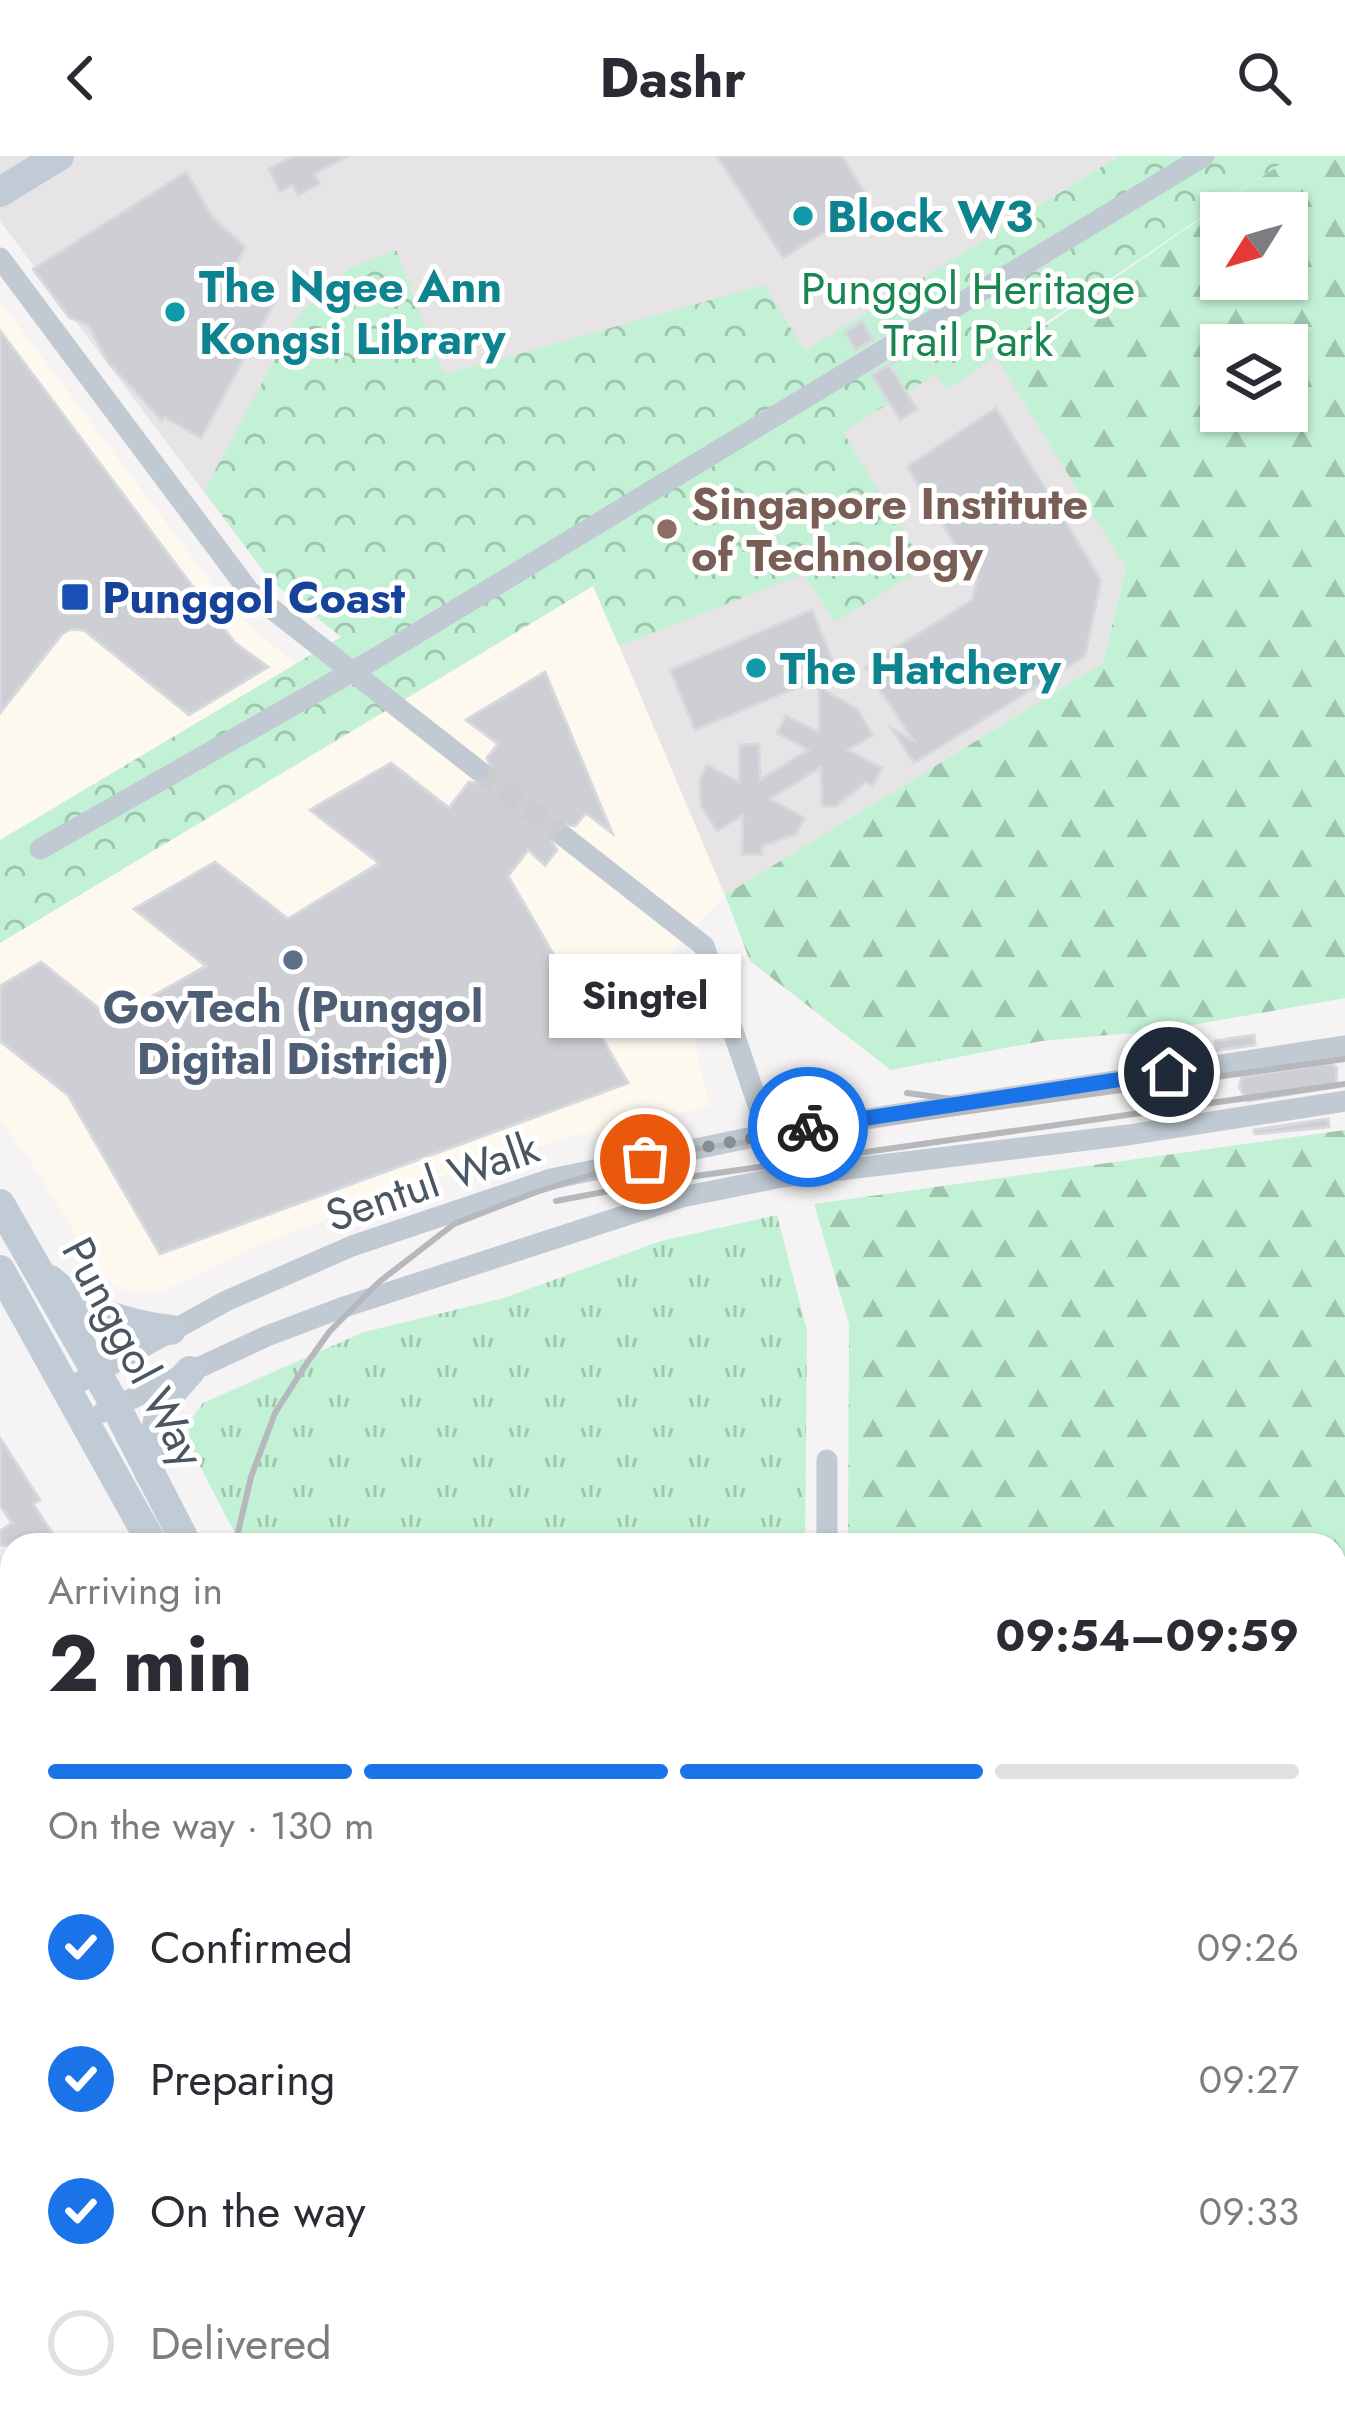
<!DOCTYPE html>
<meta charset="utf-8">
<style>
:root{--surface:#fff;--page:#f7f7f7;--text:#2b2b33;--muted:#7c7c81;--line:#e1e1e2;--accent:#1a73e8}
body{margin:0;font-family:Jost,sans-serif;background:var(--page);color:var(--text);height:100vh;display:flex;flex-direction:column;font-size:45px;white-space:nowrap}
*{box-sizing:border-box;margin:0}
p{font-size:39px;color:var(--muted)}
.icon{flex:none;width:66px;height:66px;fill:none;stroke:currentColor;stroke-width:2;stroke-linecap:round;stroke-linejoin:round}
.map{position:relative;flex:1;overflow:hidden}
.side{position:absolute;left:0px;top:1377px;width:1347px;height:900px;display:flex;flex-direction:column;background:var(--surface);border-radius:36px 36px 0 0;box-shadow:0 3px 9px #0004}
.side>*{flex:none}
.needle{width:78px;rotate:233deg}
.buttons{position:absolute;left:1200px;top:36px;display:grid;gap:24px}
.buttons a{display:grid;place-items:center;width:108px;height:108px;border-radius:0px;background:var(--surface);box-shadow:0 3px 9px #0004;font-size:60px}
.pin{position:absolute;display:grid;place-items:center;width:102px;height:102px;color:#fff;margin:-51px;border:6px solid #fff;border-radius:50%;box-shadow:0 3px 12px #0007}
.courier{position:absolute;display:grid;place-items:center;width:120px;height:120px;margin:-60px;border:9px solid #1a73e8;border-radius:50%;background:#fff;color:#222;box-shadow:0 3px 15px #0007}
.bubble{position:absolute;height:84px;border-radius:0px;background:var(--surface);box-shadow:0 3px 9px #0004;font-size:39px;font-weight:700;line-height:84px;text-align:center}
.overview em{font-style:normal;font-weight:700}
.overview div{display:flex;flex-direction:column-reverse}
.overview{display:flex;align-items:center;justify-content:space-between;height:204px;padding:0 48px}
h1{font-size:78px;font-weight:700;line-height:90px}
.bar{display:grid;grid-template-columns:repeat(4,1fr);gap:18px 12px;align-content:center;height:144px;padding:0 48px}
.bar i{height:15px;border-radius:9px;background:var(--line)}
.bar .active{background:var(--accent)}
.bar p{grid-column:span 4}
ol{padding:0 48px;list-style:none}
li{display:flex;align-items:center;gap:36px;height:132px}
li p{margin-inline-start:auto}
li .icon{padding:12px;border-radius:50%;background:var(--accent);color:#fff;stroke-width:4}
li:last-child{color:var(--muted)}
li i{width:66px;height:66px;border:6px solid var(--line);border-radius:50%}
header{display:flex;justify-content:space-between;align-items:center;height:156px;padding:0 48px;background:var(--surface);font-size:54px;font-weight:700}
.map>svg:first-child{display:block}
.commercial{fill:#fdf9ef}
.education{fill:#e6e4e5}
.grass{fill:url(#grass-tufts)}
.forest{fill:url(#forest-firs);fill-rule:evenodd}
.park{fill:url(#park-crowns)}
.building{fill:#cdcfd5;stroke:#d7d9de;stroke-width:3}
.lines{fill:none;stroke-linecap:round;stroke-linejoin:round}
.street-tunnel{stroke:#caccce;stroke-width:21;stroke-dasharray:21 10;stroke-linecap:butt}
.street{stroke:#c1cad2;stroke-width:21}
.secondary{stroke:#c1cbd6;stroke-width:30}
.rail{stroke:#b5b8bd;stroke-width:6}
.done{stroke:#868d94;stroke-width:12;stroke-dasharray:0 21.6}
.route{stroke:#1a73e8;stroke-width:15}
.culture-dot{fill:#0f9aa8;stroke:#fff;stroke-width:4.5}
.education-dot{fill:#8d6e63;stroke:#fff;stroke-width:4.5}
.transit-dot{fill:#1a4fb4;stroke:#fff;stroke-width:4.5}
.service-dot{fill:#5c6f8a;stroke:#fff;stroke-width:4.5}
.labels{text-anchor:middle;stroke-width:10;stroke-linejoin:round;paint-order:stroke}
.culture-label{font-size:45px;font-weight:bold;fill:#0d838f;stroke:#fff;text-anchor:start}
.park-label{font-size:45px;fill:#17864f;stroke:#fff}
.education-label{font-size:45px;font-weight:bold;fill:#785e54;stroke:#fff;text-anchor:start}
.transit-label{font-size:45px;font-weight:bold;fill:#164399;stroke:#fff;text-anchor:start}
.service-label{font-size:45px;font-weight:bold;fill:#4e5e75;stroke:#fff}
.street-label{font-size:45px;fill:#4a5661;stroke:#fff}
</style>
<header><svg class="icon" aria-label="back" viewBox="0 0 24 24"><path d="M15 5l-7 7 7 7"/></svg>Dashr<svg class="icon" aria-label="search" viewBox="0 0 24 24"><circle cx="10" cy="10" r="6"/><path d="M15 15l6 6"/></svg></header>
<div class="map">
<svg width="1345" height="2277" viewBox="0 0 1345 2277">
<defs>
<pattern id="grass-tufts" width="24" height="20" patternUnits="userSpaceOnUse" patternTransform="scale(3)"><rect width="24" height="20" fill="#c3f1d5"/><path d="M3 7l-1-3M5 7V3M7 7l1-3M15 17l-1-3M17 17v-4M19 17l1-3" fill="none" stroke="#a0c6b0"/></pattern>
<pattern id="forest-firs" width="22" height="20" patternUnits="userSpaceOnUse" patternTransform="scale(3)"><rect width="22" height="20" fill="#c3f1d5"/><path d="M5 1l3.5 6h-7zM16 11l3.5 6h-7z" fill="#a0c6b0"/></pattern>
<pattern id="park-crowns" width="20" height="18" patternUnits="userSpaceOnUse" patternTransform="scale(3)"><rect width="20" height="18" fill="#c3f1d5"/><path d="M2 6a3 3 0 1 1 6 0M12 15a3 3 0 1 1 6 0" fill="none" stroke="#a0c6b0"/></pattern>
</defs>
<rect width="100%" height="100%" fill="#f5f3f3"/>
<g class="commercial">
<path d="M 0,145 L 230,452 L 295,508 L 0,684 Z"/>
<path d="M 593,429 L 725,739 L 673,796 L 710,950 L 571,981 L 406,1032 L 258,1090 L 161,1136 L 132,1137 L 115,1130 L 96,1112 L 27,999 L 0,965 L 0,787 Z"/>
</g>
<g class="education">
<path d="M 0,0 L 1119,0 L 942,110 L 1126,412 L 1103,507 L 725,739 L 594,430 L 271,425 L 0,65 Z"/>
<path d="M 1335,1576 L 1345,1579 L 1345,1777 L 1335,1775 Z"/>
<path d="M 41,2265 L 388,2265 L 398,2277 L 23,2277 Z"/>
</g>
<g class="grass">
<path d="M 777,1059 L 807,1175 L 805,1389 L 241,1389 L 191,1293 L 188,1268 L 203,1247 L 364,1176 L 504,1142 L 661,1085 Z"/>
<path d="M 12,1709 L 12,1867 L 0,1870 L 0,1714 Z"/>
<path d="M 234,2265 L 337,2265 L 321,2277 L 243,2277 Z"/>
<path d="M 668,2265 L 921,2265 L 941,2277 L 667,2277 Z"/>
<path d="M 1066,2265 L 1220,2265 L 1219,2277 L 1062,2277 Z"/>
</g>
<g class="forest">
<path d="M 1292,0 L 1345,0 L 1345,842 L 1164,874 L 1042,885 L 891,914 L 750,805 L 725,739 L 1103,507 L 1126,412 L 997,203 ZM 1221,57 L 1287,57 L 1287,123 L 1221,123 ZM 1221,189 L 1287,189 L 1287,255 L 1221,255 Z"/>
<path d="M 1345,974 L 1345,1579 L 1335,1576 L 1335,1389 L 848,1389 L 849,1168 L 814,1048 Z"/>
</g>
<path class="park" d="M 1119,0 L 1292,0 L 946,234 L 936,218 L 843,276 L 925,411 L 835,466 L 804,418 L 619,490 L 593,430 L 0,787 L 0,684 L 341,481 L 271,425 L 204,335 L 299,158 L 352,111 L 396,94 L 440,210 L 447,218 L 764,129 L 805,195 Z"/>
<g class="building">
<path d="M 293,0 L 348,0 L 314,18 L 320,28 L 298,39 L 292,29 L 280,36 L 269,13 Z"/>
<path d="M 717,0 L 842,0 L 871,47 L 783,102 Z"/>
<path d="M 186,16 L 213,62 L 245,91 L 232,117 L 277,142 L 201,282 L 164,261 L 162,265 L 108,206 L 89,170 L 69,161 L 33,113 Z"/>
<path d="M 862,165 L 873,183 L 856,194 L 845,176 Z"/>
<path d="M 0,175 L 235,487 L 268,511 L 189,559 L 84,474 L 71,473 L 62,478 L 0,557 Z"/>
<path d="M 899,202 L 889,209 L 917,253 L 900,264 L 872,219 Z"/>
<path d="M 996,252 L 1101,424 L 1085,500 L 914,607 L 892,573 L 913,584 L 865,511 L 972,444 L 977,424 L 907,311 Z"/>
<path d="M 812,454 L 838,518 L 783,511 L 810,526 L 695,574 L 670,514 Z"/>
<path d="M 545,516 L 612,677 L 586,657 L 575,670 L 562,668 L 554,674 L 552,686 L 557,694 L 545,709 L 528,694 L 508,720 L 628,927 L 160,1098 L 68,939 L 0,885 L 0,830 L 41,806 L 112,863 L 206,810 L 134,753 L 215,706 L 288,763 L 379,707 L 310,654 L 391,607 L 449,652 L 469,626 L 482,628 L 493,617 L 487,602 L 498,588 L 466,564 Z"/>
<path d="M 819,531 L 857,553 L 873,579 L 848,594 L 882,612 L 873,630 L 866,626 L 836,650 L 822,650 L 821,611 L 796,627 L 770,643 L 804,662 L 796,678 L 762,690 L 762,698 L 742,698 L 743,659 L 717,675 L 701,650 L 700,624 L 707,609 L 739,626 L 740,589 L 759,588 L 760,624 L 808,594 L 777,577 L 786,560 L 819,576 Z"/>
<path d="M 1254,879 L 1255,889 L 1217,894 L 1215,885 Z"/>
<path d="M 1331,907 L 1337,912 L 1336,931 L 1248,945 L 1239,931 L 1242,921 Z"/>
<path d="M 1328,963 L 1329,971 L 1255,978 L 1254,974 Z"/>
<path d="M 0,1282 L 40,1344 L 33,1348 L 60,1389 L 24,1389 L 21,1383 L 12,1389 L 0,1389 L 0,1375 L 12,1367 L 0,1349 Z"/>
</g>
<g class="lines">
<path class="street-tunnel" d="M 478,614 L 566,682"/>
<g class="street">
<path d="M 0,102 L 249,435 L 478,614"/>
<path d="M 566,682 L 704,790 L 768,978"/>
<path d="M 40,693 L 376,502 L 1204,0"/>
<path d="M 67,1233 L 226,1145 L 352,1090 L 551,1023 L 768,978 L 1345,890"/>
<path d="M 103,1256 L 267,1180 L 341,1152 L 682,1041 L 782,1021 L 1128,979 L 1345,945"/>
<path d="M 827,1304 L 827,1389"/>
<path d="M 1335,1876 L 1345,1878"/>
<path d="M 0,1904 L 12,1901"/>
<path d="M 0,1936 L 12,1933"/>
<path d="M 1335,2045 L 1345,2046"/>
<path d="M 651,2277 L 656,2265"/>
</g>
<g class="secondary">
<path d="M 0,36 L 59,0"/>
<path d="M 0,1048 L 115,1249 L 187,1389"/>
<path d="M 0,1114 L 153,1389"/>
<path d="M 50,1124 C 83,1155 127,1169 171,1174"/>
<path d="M 149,1316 L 161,1248 L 190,1215"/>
<path d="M 437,2265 L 448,2277"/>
<path d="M 503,2265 L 515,2277"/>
<path d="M 618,2277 L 631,2265"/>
</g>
<g class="rail">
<path d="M 907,937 L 966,945"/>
<path d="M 556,1045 L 661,1025 L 1345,928"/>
<path d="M 235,1389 L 251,1321 L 275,1257 L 307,1207 L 330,1175 L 379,1126 L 454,1068 L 536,1036 L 659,998 L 1345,903"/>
<path d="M 460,2265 L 471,2277"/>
</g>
</g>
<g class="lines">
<path class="done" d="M 645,1003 L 808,971"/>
<path class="route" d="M 808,971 L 1169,916"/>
</g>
<g class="culture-dot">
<circle cx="803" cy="60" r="12"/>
<circle cx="175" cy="156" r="12"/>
<circle cx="756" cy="512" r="12"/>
</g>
<circle class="education-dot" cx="667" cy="373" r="12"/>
<rect class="transit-dot" x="60" y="426" width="30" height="30" rx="6"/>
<circle class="service-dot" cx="293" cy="804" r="12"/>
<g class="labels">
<g class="culture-label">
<text x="827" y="76">Block W3</text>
<text x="199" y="146">The Ngee Ann<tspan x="199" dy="52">Kongsi Library</tspan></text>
<text x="780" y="528">The Hatchery</text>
</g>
<g class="park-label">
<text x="968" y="148">Punggol Heritage<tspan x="968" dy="52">Trail Park</tspan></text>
</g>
<g class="education-label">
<text x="691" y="363">Singapore Institute<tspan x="691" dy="52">of Technology</tspan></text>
</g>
<g class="transit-label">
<text x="102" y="457">Punggol Coast</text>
</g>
<g class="service-label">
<text x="293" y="866">GovTech (Punggol<tspan x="293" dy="52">Digital District)</tspan></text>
</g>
<g class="street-label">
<text transform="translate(432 1025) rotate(-19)" y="16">Sentul Walk</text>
<text transform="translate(134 1196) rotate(62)" y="16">Punggol Way</text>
</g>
</g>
</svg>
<div class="buttons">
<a><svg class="needle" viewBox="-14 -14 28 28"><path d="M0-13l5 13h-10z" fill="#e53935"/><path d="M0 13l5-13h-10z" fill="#7c7c81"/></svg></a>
<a><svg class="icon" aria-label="layers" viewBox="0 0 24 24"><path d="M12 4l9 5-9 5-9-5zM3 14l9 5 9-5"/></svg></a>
</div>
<div class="pin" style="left:645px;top:1003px;background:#ea580c"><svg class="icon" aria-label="bag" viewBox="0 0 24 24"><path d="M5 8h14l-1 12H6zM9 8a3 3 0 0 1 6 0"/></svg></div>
<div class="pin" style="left:1169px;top:916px;background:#1f2937"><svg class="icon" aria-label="home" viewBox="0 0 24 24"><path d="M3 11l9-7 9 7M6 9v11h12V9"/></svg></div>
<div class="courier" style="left:808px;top:971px"><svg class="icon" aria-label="bike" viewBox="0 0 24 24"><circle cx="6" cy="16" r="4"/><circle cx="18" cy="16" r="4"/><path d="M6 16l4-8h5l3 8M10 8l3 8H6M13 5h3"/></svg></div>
<div class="bubble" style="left:549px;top:798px;width:192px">Singtel</div>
<section class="side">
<div class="overview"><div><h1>2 min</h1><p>Arriving in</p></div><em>09:54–09:59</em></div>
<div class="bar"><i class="active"></i><i class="active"></i><i class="active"></i><i></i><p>On the way · 130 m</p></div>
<ol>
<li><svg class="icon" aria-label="check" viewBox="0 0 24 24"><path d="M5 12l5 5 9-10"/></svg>Confirmed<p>09:26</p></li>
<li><svg class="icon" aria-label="check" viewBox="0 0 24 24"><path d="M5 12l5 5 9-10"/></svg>Preparing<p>09:27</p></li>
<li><svg class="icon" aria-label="check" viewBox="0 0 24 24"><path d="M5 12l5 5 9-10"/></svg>On the way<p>09:33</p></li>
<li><i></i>Delivered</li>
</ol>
</section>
</div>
